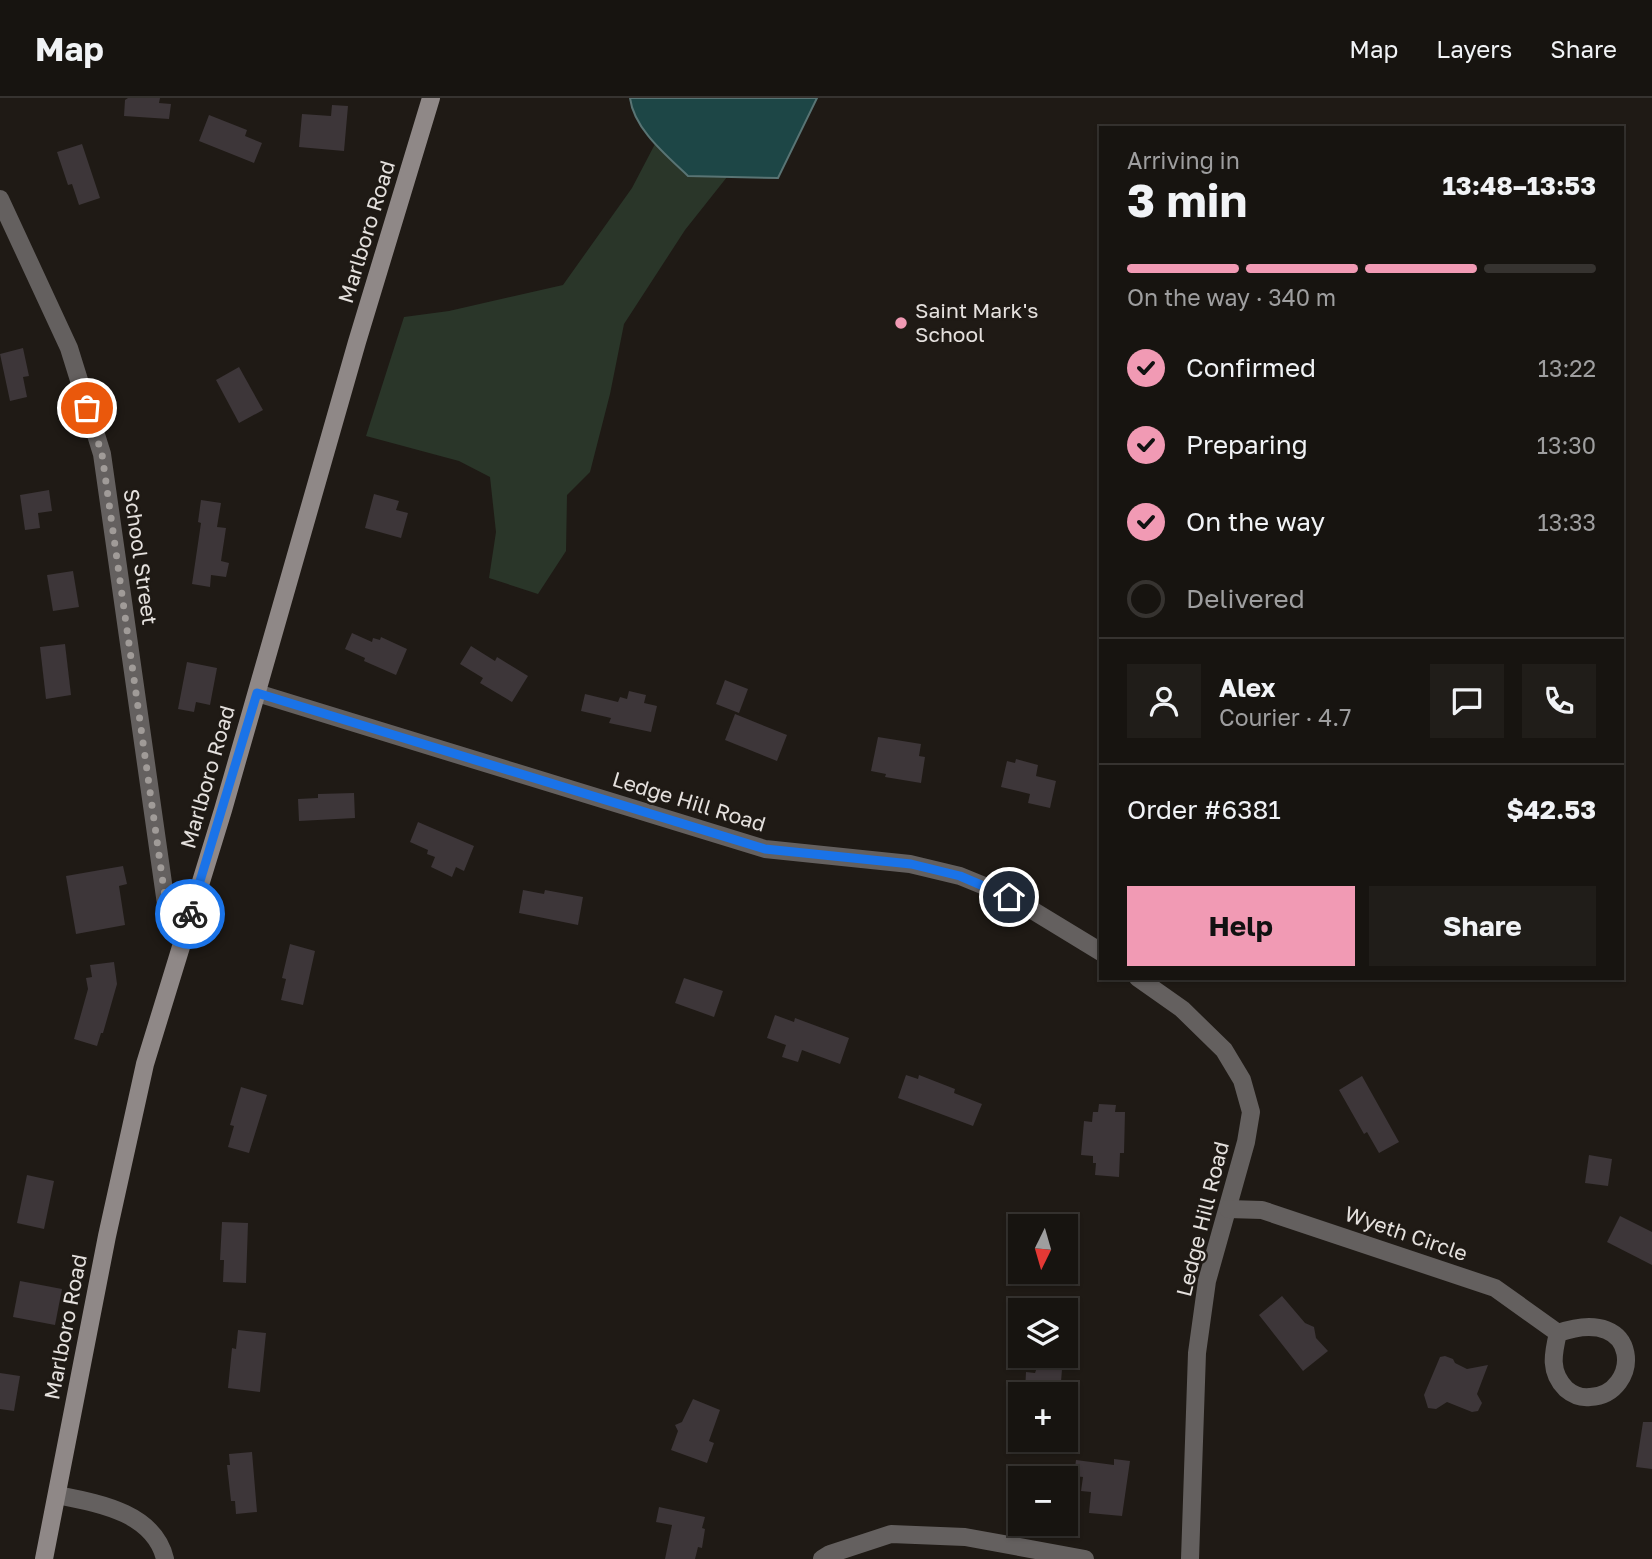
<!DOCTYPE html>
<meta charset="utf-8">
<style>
:root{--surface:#171410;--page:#201d19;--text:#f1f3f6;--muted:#9e9e9f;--line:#363330;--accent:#f19ab4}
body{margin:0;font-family:"Golos Text",sans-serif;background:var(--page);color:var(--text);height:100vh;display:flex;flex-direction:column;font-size:26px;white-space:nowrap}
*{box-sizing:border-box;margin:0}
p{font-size:23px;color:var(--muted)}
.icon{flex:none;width:38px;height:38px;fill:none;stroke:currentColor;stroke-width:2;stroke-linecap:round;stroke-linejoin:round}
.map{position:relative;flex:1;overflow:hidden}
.drawer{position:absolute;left:1099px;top:28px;width:525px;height:854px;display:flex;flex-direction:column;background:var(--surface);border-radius:0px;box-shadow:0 2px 5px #0004,0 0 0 2px var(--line)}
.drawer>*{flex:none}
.needle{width:46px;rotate:185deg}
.fabs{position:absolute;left:1008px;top:1116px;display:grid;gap:14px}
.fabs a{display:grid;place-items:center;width:70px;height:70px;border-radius:0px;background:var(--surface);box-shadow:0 2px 5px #0004,0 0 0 2px var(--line);font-size:35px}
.pin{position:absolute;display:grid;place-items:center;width:60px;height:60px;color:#fff;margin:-30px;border:4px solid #fff;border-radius:50%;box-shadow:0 2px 7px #0007}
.courier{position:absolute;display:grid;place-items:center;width:70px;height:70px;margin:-35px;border:5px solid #1a73e8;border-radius:50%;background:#fff;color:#222;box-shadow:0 2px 9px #0007}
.summary em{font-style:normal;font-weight:700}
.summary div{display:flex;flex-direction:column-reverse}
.summary{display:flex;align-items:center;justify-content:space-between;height:119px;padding:0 28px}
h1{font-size:46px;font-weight:700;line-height:52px}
.bar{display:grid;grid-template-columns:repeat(4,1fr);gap:10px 7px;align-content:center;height:84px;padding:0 28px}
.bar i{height:9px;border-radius:5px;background:var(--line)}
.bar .on{background:var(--accent)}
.bar p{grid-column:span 4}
.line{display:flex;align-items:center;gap:18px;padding:0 28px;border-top:2px solid var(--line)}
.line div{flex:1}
.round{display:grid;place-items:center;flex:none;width:74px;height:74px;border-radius:0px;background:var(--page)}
ol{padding:0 28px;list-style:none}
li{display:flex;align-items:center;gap:21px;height:77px}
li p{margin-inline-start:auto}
li .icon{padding:7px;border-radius:50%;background:var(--accent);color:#111;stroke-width:4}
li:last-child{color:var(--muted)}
li i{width:38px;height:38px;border:4px solid var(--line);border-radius:50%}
.button{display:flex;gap:14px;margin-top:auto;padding:14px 28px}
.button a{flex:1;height:80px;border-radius:0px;background:var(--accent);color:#111;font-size:28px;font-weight:700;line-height:80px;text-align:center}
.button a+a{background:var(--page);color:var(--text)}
header{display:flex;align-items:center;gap:42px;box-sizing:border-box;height:98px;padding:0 35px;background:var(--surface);border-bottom:2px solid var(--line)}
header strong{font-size:33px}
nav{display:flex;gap:38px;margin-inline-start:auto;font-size:24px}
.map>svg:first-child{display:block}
.green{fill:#2a3629}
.water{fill:#1d4646;stroke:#597474;stroke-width:2}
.building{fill:#3d3639}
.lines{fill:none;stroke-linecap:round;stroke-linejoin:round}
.street{stroke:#64605f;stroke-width:18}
.secondary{stroke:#8f8887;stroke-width:18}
.done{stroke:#a09b98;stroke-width:7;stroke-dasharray:0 12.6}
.route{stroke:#1a73e8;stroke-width:9}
.poi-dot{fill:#f19ab4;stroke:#1f1a15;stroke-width:2.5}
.labels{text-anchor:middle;stroke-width:5;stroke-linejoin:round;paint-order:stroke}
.street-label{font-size:21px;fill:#e5e1de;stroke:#1f1a15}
.poi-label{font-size:21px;fill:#e5e1de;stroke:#1f1a15;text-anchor:start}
</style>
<header>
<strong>Map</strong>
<nav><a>Map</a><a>Layers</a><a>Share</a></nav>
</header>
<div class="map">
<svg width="1652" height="1461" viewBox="0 0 1652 1461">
<rect width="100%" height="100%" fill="#1f1a15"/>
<path class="green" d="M 655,46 L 688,78 L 727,79 L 685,132 L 624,226 L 610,296 L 590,374 L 567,397 L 566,453 L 538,496 L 489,480 L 496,434 L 490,379 L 459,363 L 366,338 L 404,219 L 449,213 L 563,187 L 632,90 Z"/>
<path class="water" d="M 630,0 L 817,0 L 778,80 L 688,78 C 666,57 634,31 630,0 Z"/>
<g class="building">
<path d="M 128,0 L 160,0 L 159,5 L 171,6 L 169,21 L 124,18 L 125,2 Z"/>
<path d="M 332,7 L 348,8 L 344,53 L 299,49 L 302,16 L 331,18 Z"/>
<path d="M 209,17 L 247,32 L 245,38 L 262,45 L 254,65 L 199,43 Z"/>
<path d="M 82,46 L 100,100 L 79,107 L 72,86 L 68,87 L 57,54 Z"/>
<path d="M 23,250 L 29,278 L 23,279 L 27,299 L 10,303 L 0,256 Z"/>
<path d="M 239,269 L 263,312 L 239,325 L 216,282 Z"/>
<path d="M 49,392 L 52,413 L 38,415 L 40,430 L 25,432 L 20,397 Z"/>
<path d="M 374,396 L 399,403 L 396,412 L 408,415 L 401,440 L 365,430 Z"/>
<path d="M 201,402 L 221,405 L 217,429 L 226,430 L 221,463 L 229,465 L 226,479 L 211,477 L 210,489 L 192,486 L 201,425 L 198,424 Z"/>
<path d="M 73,473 L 79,509 L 53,513 L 47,477 Z"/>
<path d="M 352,535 L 372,544 L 373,540 L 380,542 L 381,539 L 407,551 L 396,577 L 364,563 L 365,560 L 345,551 Z"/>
<path d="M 65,546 L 71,597 L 46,601 L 40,549 Z"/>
<path d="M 471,548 L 495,563 L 497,559 L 528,578 L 512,604 L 480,585 L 483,580 L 460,566 Z"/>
<path d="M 187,564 L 217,570 L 210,607 L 196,604 L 194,614 L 178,611 Z"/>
<path d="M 725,582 L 748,591 L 739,615 L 716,606 Z"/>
<path d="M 629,593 L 646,597 L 644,605 L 657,608 L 651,634 L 609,625 L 611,620 L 581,613 L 585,596 L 618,604 L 620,599 L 627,601 Z"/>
<path d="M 735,616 L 787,637 L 777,663 L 725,642 Z"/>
<path d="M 878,639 L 921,646 L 919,658 L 925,659 L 921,685 L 885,679 L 886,676 L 871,673 Z"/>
<path d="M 1016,661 L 1038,667 L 1036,678 L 1056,683 L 1050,710 L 1028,705 L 1030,696 L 1001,689 L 1007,663 L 1015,665 Z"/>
<path d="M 354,695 L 355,720 L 299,723 L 298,701 L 318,700 L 318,696 Z"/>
<path d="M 418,724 L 474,748 L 464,773 L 456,769 L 452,779 L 431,769 L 435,759 L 427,756 L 428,752 L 410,744 Z"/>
<path d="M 123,768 L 127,786 L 119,788 L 125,827 L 76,836 L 66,778 Z"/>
<path d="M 523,792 L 544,796 L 545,792 L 583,799 L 578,827 L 519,815 Z"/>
<path d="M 290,846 L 315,853 L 303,907 L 281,902 L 286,881 L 282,880 Z"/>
<path d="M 114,864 L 117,886 L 103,935 L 101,935 L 97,948 L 74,941 L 88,891 L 86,880 L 92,879 L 90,867 Z"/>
<path d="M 684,880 L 723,893 L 714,919 L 675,905 Z"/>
<path d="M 775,917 L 794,924 L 795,920 L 849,940 L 840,966 L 802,952 L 798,964 L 782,959 L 786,947 L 767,940 Z"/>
<path d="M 906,977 L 918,981 L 919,977 L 955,991 L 954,995 L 982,1006 L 973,1028 L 898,1000 Z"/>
<path d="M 1362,978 L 1399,1044 L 1379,1055 L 1367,1034 L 1364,1036 L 1339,992 Z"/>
<path d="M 241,989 L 267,997 L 249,1055 L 228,1049 L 234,1028 L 230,1027 Z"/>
<path d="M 1099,1006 L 1116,1007 L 1115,1014 L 1125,1014 L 1124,1055 L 1120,1055 L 1119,1079 L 1095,1077 L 1096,1065 L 1093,1065 L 1093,1058 L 1081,1057 L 1084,1023 L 1092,1024 L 1093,1014 L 1098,1014 Z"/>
<path d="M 1589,1057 L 1612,1061 L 1608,1088 L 1585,1085 Z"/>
<path d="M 27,1077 L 54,1083 L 44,1131 L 17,1125 Z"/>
<path d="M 1620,1118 L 1652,1134 L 1652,1167 L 1607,1144 Z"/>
<path d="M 222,1124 L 248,1125 L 246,1185 L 223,1184 L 224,1162 L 220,1162 Z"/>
<path d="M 20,1183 L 62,1191 L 55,1227 L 13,1219 Z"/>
<path d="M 1282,1198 L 1305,1225 L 1314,1229 L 1316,1240 L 1328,1253 L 1303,1273 L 1259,1217 Z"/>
<path d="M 238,1232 L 266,1235 L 260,1294 L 228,1290 L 232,1250 L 236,1251 Z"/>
<path d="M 1041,1258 L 1063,1258 L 1060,1297 L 1037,1297 L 1037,1294 L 1025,1293 L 1026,1274 L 1035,1275 Z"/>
<path d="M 1445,1258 L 1453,1261 L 1455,1265 L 1467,1271 L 1488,1267 L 1477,1296 L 1482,1305 L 1478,1313 L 1472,1314 L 1447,1304 L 1436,1311 L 1428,1310 L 1424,1297 L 1440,1259 Z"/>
<path d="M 0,1275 L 20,1278 L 14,1313 L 0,1311 Z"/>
<path d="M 693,1301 L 720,1312 L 709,1343 L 714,1345 L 707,1365 L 671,1352 L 678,1333 L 675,1327 L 682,1324 Z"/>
<path d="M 1643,1324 L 1652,1324 L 1652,1371 L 1636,1369 Z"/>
<path d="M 252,1354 L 257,1414 L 236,1416 L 235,1403 L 231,1403 L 227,1367 L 230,1367 L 229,1356 Z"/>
<path d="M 1114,1361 L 1130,1363 L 1122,1418 L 1089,1415 L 1091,1394 L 1081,1393 L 1083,1379 L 1074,1378 L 1076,1362 L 1114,1367 Z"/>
<path d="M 659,1409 L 705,1419 L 702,1430 L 705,1431 L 702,1450 L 698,1449 L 695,1461 L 665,1461 L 672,1427 L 656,1424 Z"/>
</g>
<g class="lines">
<g class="street">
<path d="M 0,101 L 69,250 L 102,356 L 166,806 L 183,838"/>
<path d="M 257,595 L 765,751 L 910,766 L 960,778 L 1009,798 L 1101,854"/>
<path d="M 1138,880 L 1182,911 L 1224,952 L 1242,982 L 1251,1014 L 1246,1044 L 1207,1183 L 1197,1255 L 1190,1461"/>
<path d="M 1228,1111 L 1262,1112 L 1495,1190 L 1558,1235 C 1553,1256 1549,1274 1566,1291 C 1573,1297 1581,1300 1590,1299 C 1641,1297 1644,1205 1558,1235"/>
<path d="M 57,1397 C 97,1405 154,1414 165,1461"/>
<path d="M 822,1461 L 830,1456 L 891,1436 L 965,1439 L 1085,1461"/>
</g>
<path class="secondary" d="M 44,1461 L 107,1138 L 145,966 L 223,712 L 357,244 L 431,0"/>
</g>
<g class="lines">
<path class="done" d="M 87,310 L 102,356 L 166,806 L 183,838 L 190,816"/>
<path class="route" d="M 190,816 L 257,595 L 765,751 L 911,766 L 960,778 L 1009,799"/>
</g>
<circle class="poi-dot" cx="901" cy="225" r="7"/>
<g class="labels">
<g class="street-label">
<text transform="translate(367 134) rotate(-73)" y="7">Marlboro Road</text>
<text transform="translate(140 459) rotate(82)" y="7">School Street</text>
<text transform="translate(208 679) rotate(-74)" y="7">Marlboro Road</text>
<text transform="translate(689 704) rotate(17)" y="7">Ledge Hill Road</text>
<text transform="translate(1203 1121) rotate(-76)" y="7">Ledge Hill Road</text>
<text transform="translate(1406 1136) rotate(19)" y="7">Wyeth Circle</text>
<text transform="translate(66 1229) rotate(-79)" y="7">Marlboro Road</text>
</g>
<g class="poi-label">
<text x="915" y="220">Saint Mark's<tspan x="915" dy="24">School</tspan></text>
</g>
</g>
</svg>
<div class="fabs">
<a><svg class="needle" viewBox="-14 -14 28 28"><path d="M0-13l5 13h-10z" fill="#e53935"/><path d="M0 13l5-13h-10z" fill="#9e9e9f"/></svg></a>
<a><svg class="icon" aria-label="layers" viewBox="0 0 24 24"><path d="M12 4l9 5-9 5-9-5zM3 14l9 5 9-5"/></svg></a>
<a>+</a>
<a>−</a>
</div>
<div class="pin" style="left:87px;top:310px;background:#ea580c"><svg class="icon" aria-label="bag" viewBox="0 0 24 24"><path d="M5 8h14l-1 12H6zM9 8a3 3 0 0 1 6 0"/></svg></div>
<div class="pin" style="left:1009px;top:799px;background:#1f2937"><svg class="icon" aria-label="home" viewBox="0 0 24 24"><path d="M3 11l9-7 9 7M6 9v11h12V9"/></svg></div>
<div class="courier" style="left:190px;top:816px"><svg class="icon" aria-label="bike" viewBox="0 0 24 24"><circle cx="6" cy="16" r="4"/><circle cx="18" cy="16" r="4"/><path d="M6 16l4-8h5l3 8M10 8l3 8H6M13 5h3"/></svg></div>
<section class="drawer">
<div class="summary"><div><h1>3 min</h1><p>Arriving in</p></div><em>13:48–13:53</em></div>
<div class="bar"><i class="on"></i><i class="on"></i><i class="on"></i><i></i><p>On the way · 340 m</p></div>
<ol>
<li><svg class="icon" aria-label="check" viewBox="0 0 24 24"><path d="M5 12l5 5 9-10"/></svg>Confirmed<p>13:22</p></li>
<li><svg class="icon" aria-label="check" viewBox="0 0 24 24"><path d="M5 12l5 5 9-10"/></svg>Preparing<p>13:30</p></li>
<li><svg class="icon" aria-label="check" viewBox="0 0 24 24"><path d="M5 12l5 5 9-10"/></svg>On the way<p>13:33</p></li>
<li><i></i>Delivered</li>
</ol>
<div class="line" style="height:126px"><a class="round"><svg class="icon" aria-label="person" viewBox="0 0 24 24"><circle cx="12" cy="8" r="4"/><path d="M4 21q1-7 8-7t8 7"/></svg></a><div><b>Alex</b><p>Courier · 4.7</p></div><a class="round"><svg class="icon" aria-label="chat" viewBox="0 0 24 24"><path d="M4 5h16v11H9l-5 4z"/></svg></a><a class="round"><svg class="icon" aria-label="phone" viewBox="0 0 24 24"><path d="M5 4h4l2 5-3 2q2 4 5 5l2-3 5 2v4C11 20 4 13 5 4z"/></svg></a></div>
<div class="line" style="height:91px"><div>Order #6381</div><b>$42.53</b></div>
<div class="button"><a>Help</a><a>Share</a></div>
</section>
</div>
